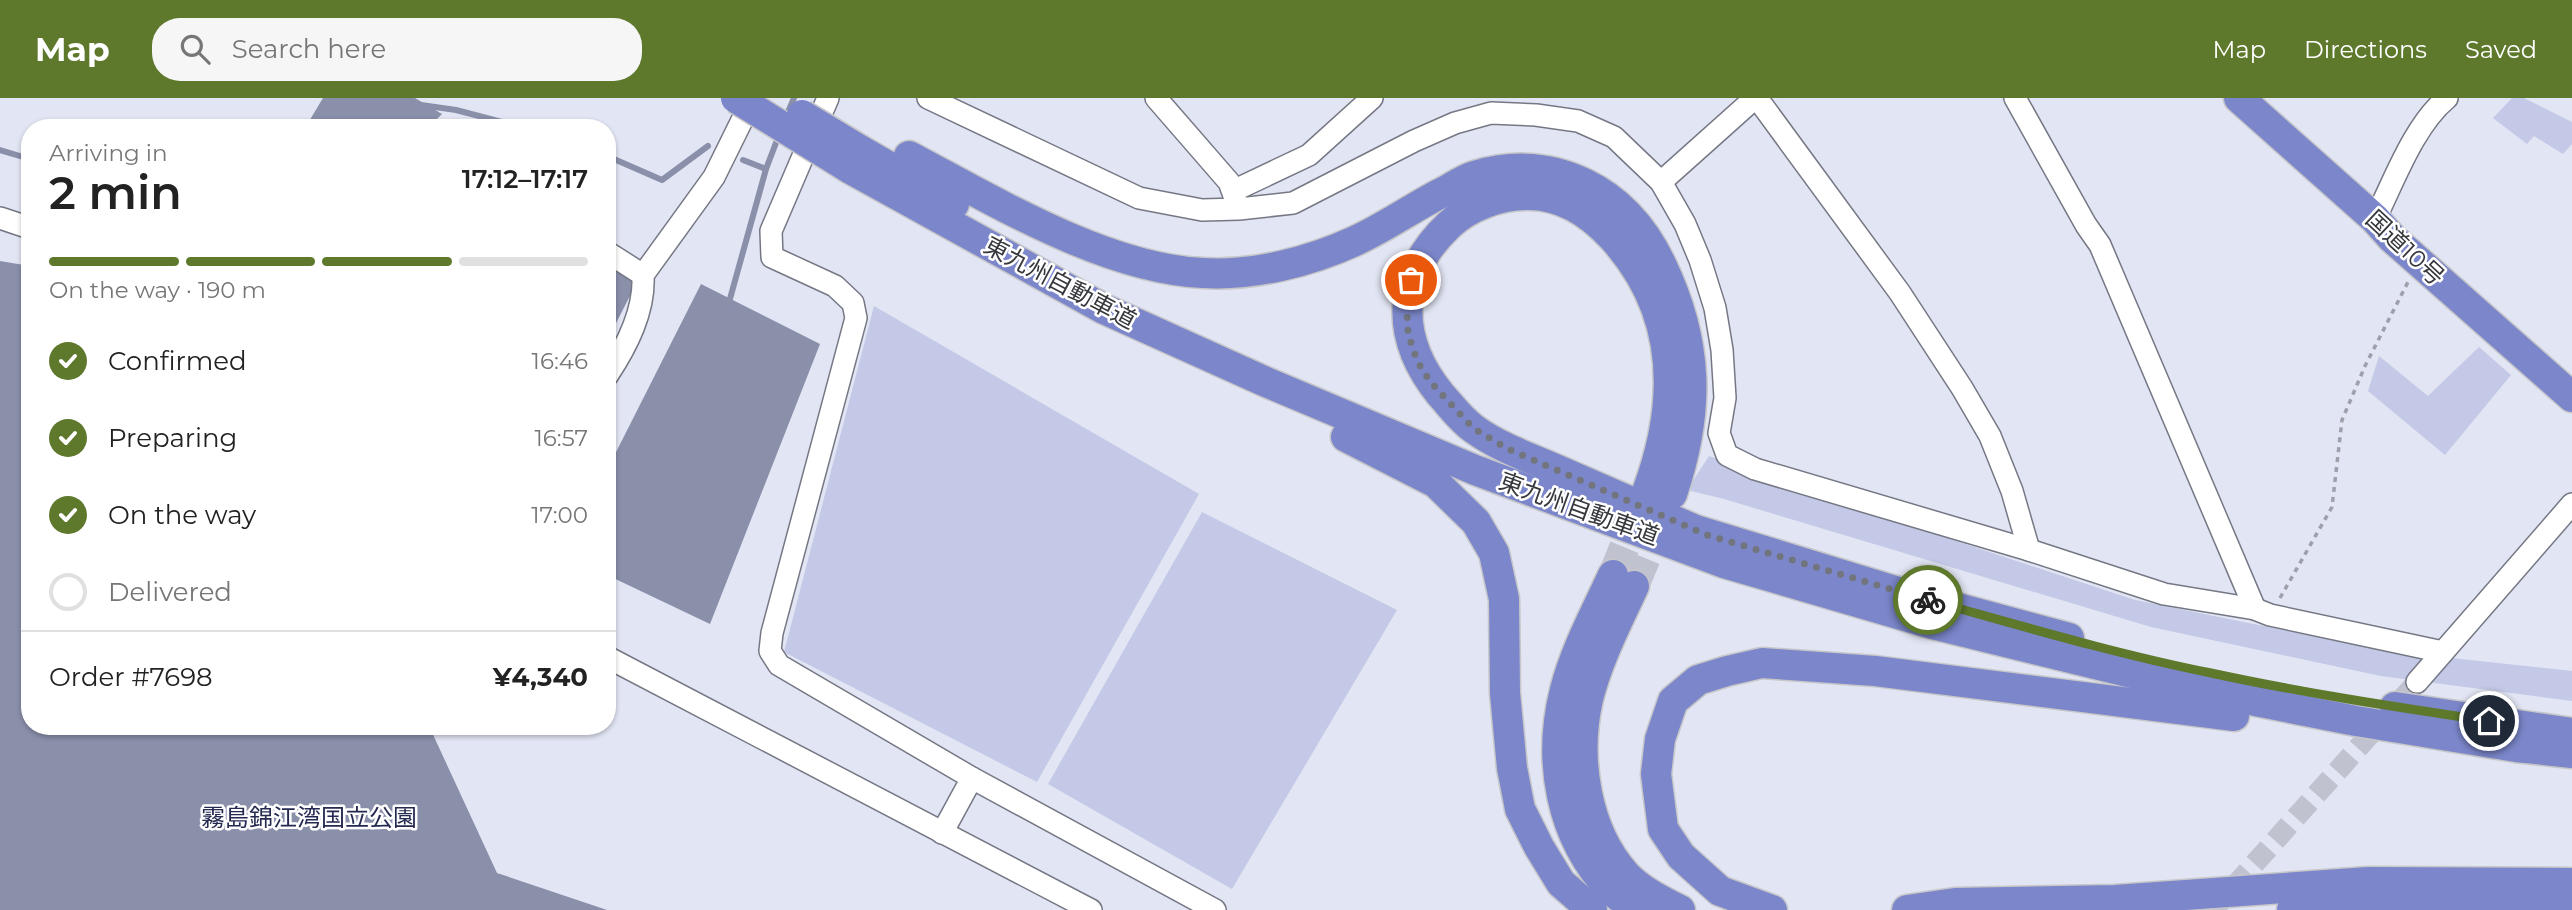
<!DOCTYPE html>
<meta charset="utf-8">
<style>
:root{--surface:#fff;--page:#f6f6f6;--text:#222;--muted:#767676;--line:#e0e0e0;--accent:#5e782c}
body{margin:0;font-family:Montserrat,"Noto Sans JP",sans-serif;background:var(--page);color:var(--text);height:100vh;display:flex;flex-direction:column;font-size:26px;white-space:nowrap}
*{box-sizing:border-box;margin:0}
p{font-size:23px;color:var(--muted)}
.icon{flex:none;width:38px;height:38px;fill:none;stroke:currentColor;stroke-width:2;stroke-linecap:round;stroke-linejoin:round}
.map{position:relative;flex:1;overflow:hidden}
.side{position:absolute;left:21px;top:21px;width:595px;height:616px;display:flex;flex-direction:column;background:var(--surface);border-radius:28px;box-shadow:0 2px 5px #0004}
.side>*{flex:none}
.pin{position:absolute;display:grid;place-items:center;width:60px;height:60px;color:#fff;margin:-30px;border:4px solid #fff;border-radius:50%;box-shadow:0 2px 7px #0007}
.courier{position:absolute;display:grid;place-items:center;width:70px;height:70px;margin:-35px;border:5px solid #5e782c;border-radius:50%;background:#fff;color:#222;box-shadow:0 2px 9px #0007}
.headline em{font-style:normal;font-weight:600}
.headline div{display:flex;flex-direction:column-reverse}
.headline{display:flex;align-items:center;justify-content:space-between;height:119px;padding:0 28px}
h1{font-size:46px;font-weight:600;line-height:52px}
.bar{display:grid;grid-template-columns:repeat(4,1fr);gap:10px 7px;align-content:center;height:84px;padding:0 28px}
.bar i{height:9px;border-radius:5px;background:var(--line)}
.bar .on{background:var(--accent)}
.bar p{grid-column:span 4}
.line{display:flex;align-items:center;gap:18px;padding:0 28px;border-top:2px solid var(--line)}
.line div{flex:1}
ol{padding:0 28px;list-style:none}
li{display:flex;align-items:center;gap:21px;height:77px}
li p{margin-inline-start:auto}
li .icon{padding:7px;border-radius:50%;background:var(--accent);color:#fff;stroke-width:4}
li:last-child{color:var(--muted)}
li i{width:38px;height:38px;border:4px solid var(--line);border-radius:50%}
header{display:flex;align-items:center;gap:42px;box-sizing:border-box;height:98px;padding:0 35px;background:var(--accent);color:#fff}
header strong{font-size:33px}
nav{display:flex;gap:38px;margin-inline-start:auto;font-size:24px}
.search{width:490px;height:63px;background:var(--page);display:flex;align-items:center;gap:18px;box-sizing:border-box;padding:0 24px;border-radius:28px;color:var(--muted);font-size:26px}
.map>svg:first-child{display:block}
.green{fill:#c3c9e6}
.water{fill:#8a8faa}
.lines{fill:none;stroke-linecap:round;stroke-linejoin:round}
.stream{stroke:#8a8faa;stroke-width:6}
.minor-tunnel{stroke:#c0c2cf;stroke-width:21;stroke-dasharray:21 10;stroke-linecap:butt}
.highway-tunnel{stroke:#c0c2cf;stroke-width:30;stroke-dasharray:30 15;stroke-linecap:butt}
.minor-casing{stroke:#757884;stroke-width:24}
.highway-casing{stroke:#c7c7c9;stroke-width:33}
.path{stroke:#9da0aa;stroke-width:3.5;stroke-dasharray:5 5;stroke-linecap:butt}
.minor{stroke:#fff;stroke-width:21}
.highway{stroke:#7c87cb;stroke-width:30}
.highway-bridge-casing{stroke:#c7c7c9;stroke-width:33;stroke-linecap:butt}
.highway-bridge{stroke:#7c87cb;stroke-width:30}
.done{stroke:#72757d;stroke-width:7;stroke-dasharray:0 12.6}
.route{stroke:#5e782c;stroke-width:9}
.labels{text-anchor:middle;stroke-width:5;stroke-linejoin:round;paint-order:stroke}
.street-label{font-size:24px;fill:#36383d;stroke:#fff}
.park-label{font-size:24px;fill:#252a51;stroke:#fff}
</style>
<header>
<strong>Map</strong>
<div class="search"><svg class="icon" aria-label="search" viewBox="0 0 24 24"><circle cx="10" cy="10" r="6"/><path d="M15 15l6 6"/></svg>Search here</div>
<nav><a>Map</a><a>Directions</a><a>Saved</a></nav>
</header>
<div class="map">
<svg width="2572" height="812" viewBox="0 0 2572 812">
<rect width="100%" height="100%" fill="#e2e5f3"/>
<g class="green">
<path d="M 2512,0 L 2524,0 L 2572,24 L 2572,46 L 2563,56 L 2534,38 L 2527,46 L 2493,20 Z"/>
<path d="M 874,208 L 1199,396 L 1037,684 L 784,554 Z"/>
<path d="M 2479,249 L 2511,277 L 2445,357 L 2368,293 L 2379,258 L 2428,298 Z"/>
<path d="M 1709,358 L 1871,415 L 2135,502 L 2386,553 L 2572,573 L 2572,603 L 2381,578 L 2151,529 L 1724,401 L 1687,392 Z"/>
<path d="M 1202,414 L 1397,512 L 1232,791 L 1048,686 Z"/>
</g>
<g class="water">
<path d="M 323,0 L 415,0 L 442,16 L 428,30 L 305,30 Z"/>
<path d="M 0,163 L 30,168 L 30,628 L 429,628 L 497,775 L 607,812 L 0,812 Z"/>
<path d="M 607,163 L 638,182 L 607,243 Z"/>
<path d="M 701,186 L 820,246 L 710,526 L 607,477 L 607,372 Z"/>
</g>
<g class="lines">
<g class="stream">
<path d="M 421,7 L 456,12 L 525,30"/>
<path d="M 788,14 L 794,0"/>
<path d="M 0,52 L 30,61"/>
<path d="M 607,58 L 662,82 L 708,48"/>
<path d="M 743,62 L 766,71"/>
<path d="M 728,208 L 766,71 L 779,37"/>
</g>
<path class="minor-tunnel" d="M 2213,812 L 2417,584"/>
<g class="highway-tunnel">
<path d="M 1613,477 L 1642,406"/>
<path d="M 1634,488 L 1664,416"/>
</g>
<defs>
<g id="minor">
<path d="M 828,0 L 771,133 L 772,159 L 835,188 L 853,205 L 856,220 L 772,535 L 770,553 L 779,567 L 972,680 L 1215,812"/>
<path d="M 928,0 L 1139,100 L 1202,112 L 1239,111 L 1293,105 L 1414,43 L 1455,25 L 1491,15 L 1536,17 L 1578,23 L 1614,39 L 1661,84 L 1685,126 L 1700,162 L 1715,210 L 1722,252 L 1725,300 L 1719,335 L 1727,357 L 1755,371 L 2029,452 L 2164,496 L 2255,511 L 2270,517 L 2443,554"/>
<path d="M 1156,0 L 1229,84 L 1237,106"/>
<path d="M 1757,0 L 1900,195 L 1962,290 L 1990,338 L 2012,393 L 2029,452"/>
<path d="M 2015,0 L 2086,127 L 2100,147 L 2255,511"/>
<path d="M 1661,84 L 1755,0"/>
<path d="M 1233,93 L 1309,57 L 1372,0"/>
<path d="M 0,120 L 30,130"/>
<path d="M 2375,121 C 2394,83 2414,27 2447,0"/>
<path d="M 607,154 L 643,177"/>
<path d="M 607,278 C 627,248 645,213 643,177 L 714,79 L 753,0"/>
<path d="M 607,559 L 1091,812"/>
<path d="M 2417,584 L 2572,406"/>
<path d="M 942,735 L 972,680"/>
</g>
<g id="highway">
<path d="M 2239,0 L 2375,121 L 2392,140 L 2572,299"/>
<path d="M 860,52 L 954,106"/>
<path d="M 909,58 C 994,103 1106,171 1203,175 C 1254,178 1309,164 1355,143 C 1386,129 1415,108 1445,93 C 1454,88 1464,81 1474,78 C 1554,54 1626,92 1661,166 C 1699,245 1700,313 1672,396"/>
<path d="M 849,70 L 1104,211 L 1266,284 L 1475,372 L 1724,465 L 1936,527 L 2205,593 L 2356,623 L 2516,649 L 2572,655"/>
<path d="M 1346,339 L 1436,385 L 1476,424 L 1494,455 L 1504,501 L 1505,595 L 1512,670 L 1520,711 L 1539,749 L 1561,785 L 1592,812"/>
<path d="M 1647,394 C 1680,305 1680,214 1613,140 C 1591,116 1561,96 1526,97 C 1499,97 1468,109 1449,127 C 1395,178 1395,241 1441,297 C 1451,308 1461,322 1474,331 C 1500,350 1531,360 1560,373 C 1604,392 1647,411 1691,430"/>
<path d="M 1673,425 L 1902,495 L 2069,540"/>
<path d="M 1613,477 C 1596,514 1575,552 1565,592 C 1547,662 1560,740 1612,793 C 1620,800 1630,806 1638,812"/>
<path d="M 1634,488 C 1617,525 1598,561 1588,601 C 1575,659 1585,732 1626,777 C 1640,792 1662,803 1680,812"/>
<path d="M 2395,609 L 2572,635"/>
<path d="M 1772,812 L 1720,793 L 1681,758 L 1663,731 L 1656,676 L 1660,641 L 1673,603 L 1698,582 L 1727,573 L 1762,565 L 1875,573 L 2234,618"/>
<path d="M 1907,812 L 1955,805 L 2115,802 L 2368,784 L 2572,785"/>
<path d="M 2292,812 L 2333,809 L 2572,809"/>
</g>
</defs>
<use href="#minor" class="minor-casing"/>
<use href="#highway" class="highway-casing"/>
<path class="path" d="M 2280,500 L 2332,409 L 2342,322 L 2365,268 L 2408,184"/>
<use href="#minor" class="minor"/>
<use href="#highway" class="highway"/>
<defs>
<g id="highway-bridge">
<path d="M 736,0 L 849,70"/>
<path d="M 802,17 L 860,52"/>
</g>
</defs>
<use href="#highway-bridge" class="highway-bridge-casing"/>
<use href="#highway-bridge" class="highway-bridge"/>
</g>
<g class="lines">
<path class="done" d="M 1411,182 L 1407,216 L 1408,233 L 1413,252 L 1422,272 L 1435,289 L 1473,330 L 1508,351 L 1707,437 L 1928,502"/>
<path class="route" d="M 1928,502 C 2022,528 2116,556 2211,575 C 2303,595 2396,609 2489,623"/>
</g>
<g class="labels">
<g class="street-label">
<text transform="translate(2405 150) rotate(43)" y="8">国道10号</text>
<text transform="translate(1060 185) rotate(28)" y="8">東九州自動車道</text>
<text transform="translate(1579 411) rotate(20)" y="8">東九州自動車道</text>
</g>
<g class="park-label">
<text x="309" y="728">霧島錦江湾国立公園</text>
</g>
</g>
</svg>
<div class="pin" style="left:1411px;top:182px;background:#ea580c"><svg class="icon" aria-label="bag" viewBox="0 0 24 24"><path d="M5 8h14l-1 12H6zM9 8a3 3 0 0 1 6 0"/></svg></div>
<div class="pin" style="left:2489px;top:623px;background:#1f2937"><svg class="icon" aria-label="home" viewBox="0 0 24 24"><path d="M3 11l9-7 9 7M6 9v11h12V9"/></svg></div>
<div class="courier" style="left:1928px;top:502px"><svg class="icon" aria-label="bike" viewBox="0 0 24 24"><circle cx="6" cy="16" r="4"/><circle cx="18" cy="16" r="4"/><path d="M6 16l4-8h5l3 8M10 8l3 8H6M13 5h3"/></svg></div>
<section class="side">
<div class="headline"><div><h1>2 min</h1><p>Arriving in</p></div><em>17:12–17:17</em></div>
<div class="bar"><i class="on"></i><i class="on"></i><i class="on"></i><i></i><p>On the way · 190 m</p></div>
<ol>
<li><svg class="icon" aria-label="check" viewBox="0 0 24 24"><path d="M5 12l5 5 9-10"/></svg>Confirmed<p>16:46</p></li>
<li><svg class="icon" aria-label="check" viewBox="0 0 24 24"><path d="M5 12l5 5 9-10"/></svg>Preparing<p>16:57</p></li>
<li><svg class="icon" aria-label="check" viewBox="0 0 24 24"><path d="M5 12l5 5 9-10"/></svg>On the way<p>17:00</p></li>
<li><i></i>Delivered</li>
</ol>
<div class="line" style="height:91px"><div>Order #7698</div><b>¥4,340</b></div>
</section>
</div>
